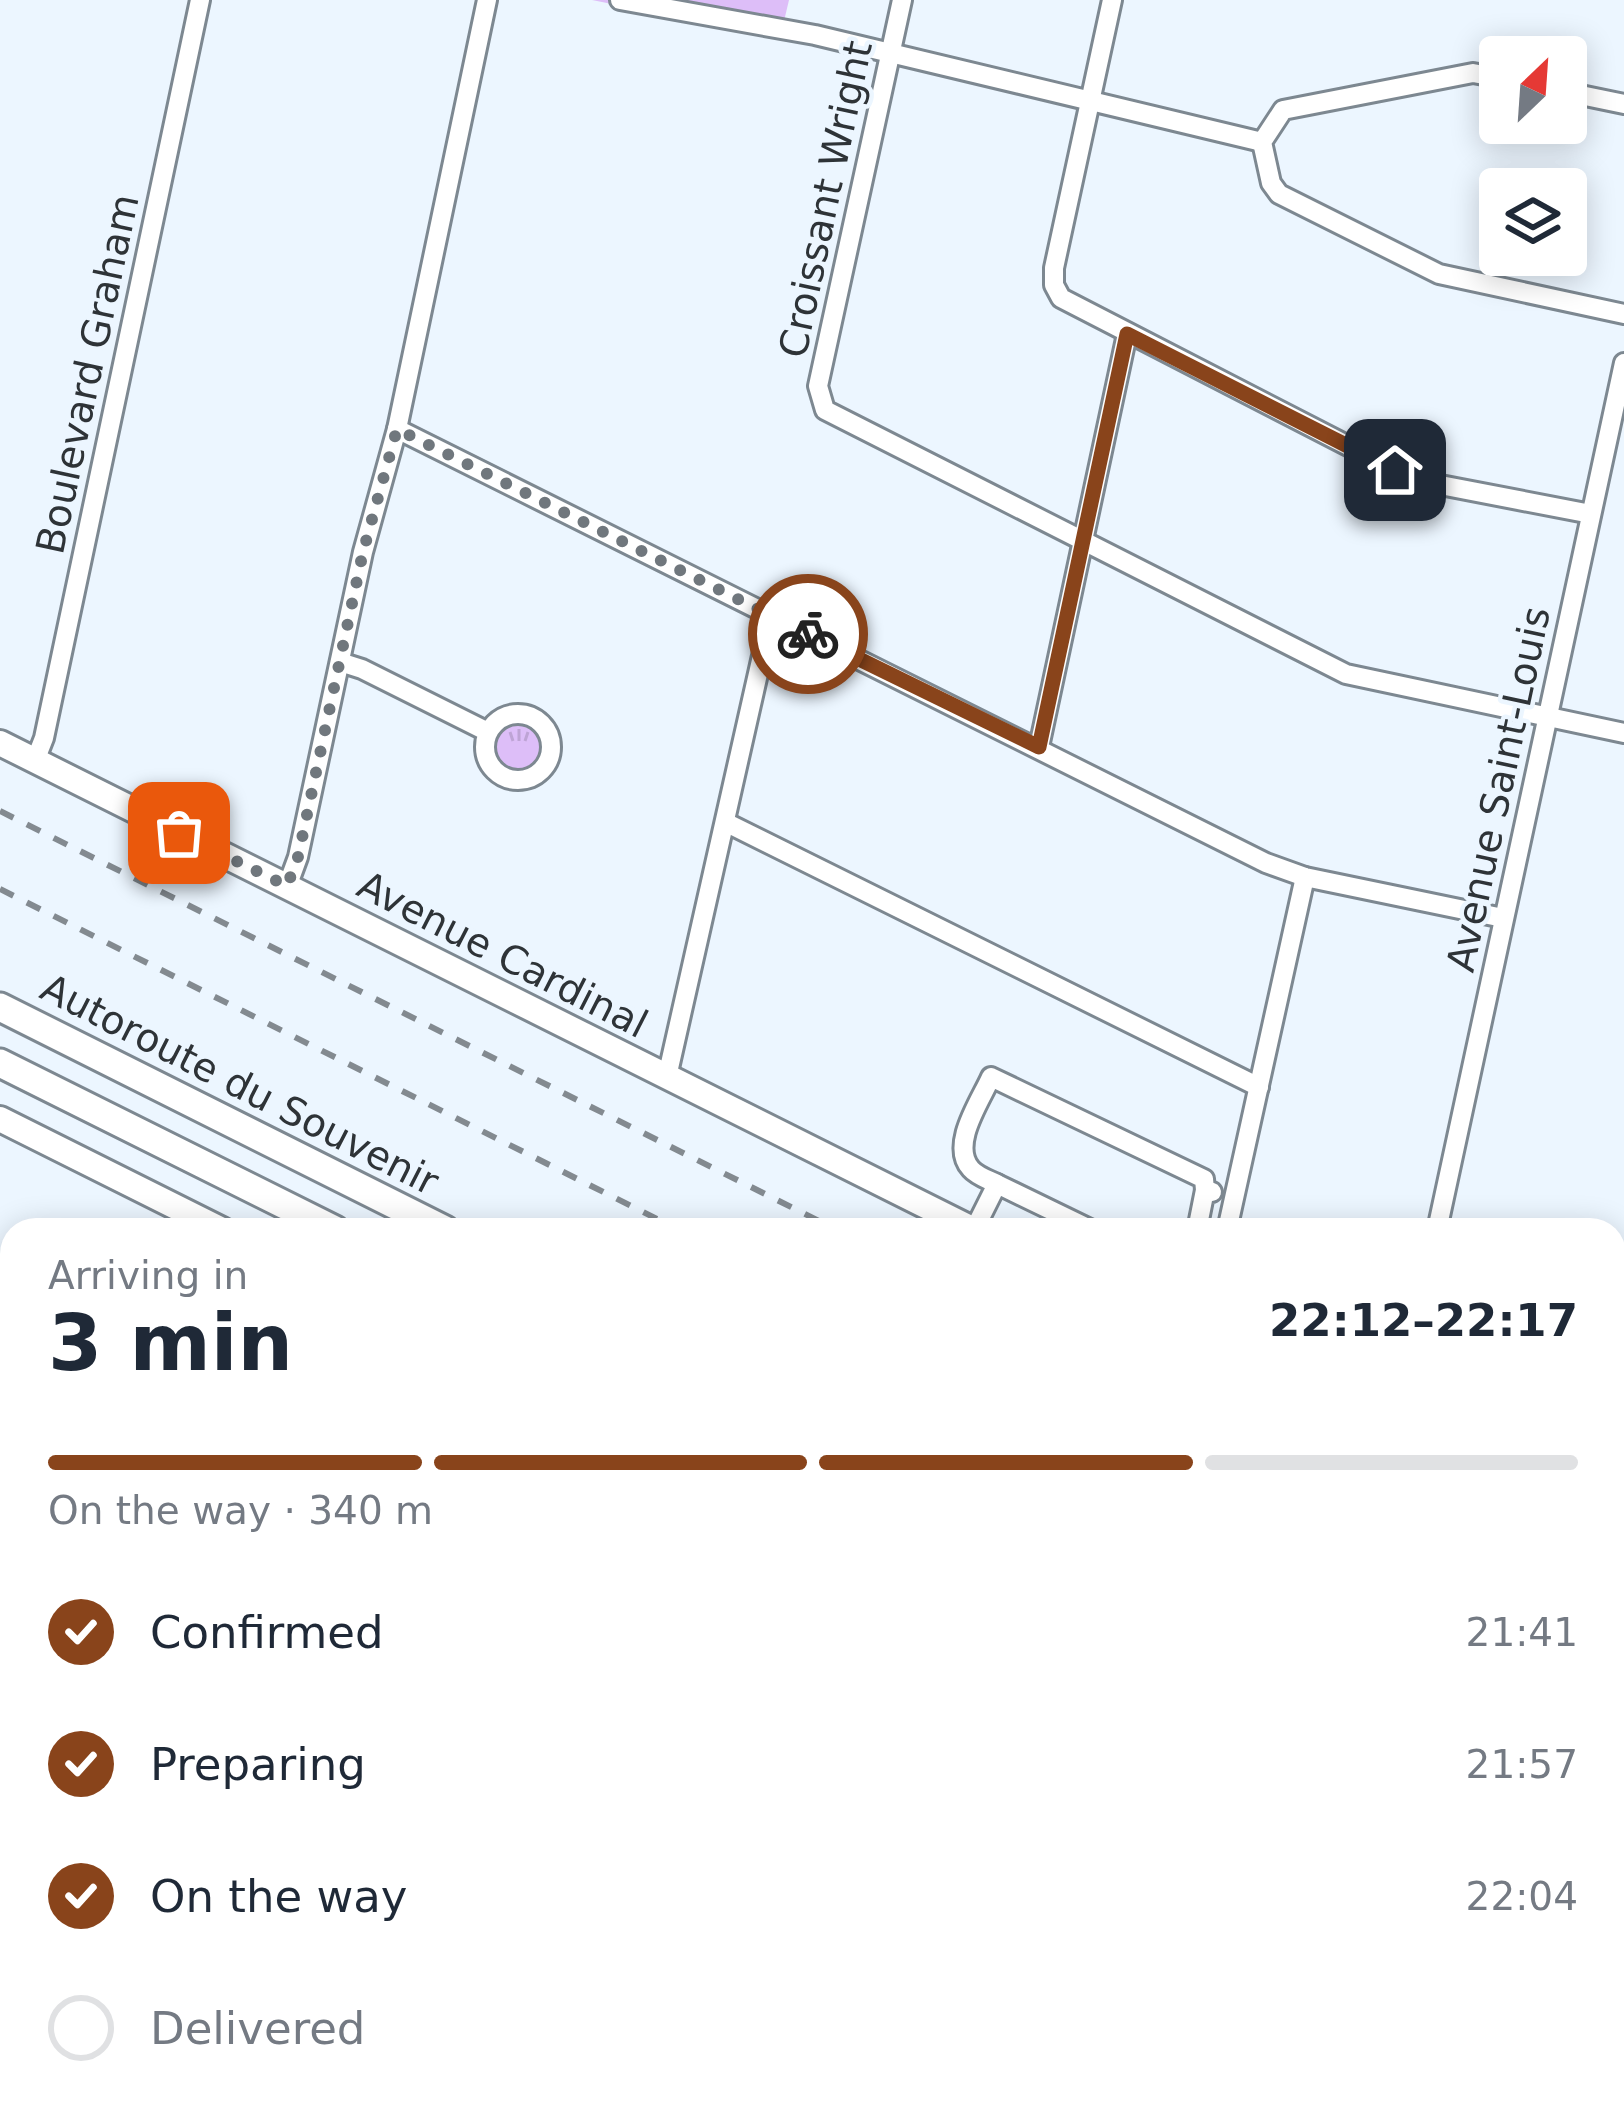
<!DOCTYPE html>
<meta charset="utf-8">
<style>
:root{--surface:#fff;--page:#f2f2f3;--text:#1f2937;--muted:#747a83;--line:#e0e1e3;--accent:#89441b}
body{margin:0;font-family:"DejaVu Sans",sans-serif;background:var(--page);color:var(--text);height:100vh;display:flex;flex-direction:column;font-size:45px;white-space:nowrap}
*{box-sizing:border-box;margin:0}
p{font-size:39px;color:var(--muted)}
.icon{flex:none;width:66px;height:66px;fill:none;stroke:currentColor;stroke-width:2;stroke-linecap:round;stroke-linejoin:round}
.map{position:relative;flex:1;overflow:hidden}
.sheet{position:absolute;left:0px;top:1218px;width:1626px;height:900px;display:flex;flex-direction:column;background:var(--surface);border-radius:36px 36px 0 0;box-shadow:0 6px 30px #0003}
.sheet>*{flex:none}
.needle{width:78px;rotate:25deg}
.buttons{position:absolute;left:1479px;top:36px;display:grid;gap:24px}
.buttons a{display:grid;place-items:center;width:108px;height:108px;border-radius:12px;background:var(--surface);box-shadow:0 6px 30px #0003;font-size:60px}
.pin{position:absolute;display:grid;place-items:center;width:102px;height:102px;color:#fff;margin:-51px;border-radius:24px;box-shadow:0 6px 18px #0006}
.courier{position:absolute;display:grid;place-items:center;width:120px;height:120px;margin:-60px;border:9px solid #89441b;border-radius:50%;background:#fff;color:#222;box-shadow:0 3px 15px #0007}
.headline em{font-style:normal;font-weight:700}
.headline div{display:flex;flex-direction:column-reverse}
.headline{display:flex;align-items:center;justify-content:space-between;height:204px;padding:0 48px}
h1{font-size:78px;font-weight:700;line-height:90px}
.bar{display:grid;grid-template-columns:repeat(4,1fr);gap:18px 12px;align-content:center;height:144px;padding:0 48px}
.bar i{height:15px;border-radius:9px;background:var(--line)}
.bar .active{background:var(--accent)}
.bar p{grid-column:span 4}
ol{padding:0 48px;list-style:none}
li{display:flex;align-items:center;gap:36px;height:132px}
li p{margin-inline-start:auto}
li .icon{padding:12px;border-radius:50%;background:var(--accent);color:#fff;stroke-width:4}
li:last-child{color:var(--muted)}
li i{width:66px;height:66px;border:6px solid var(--line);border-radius:50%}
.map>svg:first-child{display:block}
.grass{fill:url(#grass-tufts)}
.park{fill:#ddbef8}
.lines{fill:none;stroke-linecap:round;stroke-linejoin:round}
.minor-casing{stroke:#7d8891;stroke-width:24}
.major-casing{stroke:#7d8891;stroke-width:30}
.highway-casing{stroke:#7d8891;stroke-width:33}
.path{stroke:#848b92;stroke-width:3;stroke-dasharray:12 6;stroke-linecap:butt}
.minor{stroke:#fff;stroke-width:18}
.major{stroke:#fff;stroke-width:24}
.highway{stroke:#fff;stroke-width:27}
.rail{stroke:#838a90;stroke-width:6;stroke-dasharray:15 15;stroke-linecap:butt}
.done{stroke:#70777d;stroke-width:12;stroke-dasharray:0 21.6}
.route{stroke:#89441b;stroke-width:15}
.labels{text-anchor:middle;stroke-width:9;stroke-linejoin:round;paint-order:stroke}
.street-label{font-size:39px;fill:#2e3337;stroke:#ecf6ff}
</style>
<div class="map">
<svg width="1624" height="2118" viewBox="0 0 1624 2118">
<defs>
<pattern id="grass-tufts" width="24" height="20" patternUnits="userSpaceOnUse" patternTransform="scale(3)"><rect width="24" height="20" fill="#ddbef8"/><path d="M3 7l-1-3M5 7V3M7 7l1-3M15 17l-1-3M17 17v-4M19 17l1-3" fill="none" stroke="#bea4d5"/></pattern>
</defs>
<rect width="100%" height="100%" fill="#ecf6ff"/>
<circle class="grass" cx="518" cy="747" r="22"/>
<path class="park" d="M 592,0 L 789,0 L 780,38 Z"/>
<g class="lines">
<defs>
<g id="minor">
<path d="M 620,0 L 815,35 L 1262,142"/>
<path d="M 902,0 L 818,386 L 825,410 L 1346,674 L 1624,733"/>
<path d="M 1112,0 L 1054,268 L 1054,285 L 1061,298 L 1395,470 L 1430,483 L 1591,514"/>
<path d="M 1500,78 L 1473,73 L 1283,110 L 1262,142 L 1271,183 L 1279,194 L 1439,274 L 1624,314"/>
<path d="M 1566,92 L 1624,104"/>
<path d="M 397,429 L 1266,863 L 1305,877 L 1503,918"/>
<path d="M 340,662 L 362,669 L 488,732"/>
<circle cx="518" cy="747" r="33"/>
<path d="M 1039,747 L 1127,334"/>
<path d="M 35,761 L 44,738 L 200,0"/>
<path d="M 727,823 L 1259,1087"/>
<path d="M 287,887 L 298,857 L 363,552 L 397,429 L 487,0"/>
<path d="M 667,1077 L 771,616"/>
<path d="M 997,1184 C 989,1180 977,1176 971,1169 C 949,1145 981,1100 991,1077 L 1204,1179 L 1205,1190"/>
<path d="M 974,1230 L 997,1184 L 1092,1230"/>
<path d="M 1197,1230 L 1205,1190 L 1212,1192"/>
<path d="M 1227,1230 L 1305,877"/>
<path d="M 1437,1230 L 1624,363"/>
<path d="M 1614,1390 L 1624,1344"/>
<path d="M 1614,1586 L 1624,1591"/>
<path d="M 1614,1765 L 1624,1769"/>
<path d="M 24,2118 L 27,2106"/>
<path d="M 233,2118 L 235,2106"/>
<path d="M 459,2118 L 462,2106"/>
<path d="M 811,2118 L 814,2106"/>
<path d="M 1038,2118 L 1041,2106"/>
<path d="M 1260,2118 L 1262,2106"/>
<path d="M 1461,2118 L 1464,2106"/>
</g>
<g id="major">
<path d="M 0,743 L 974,1230"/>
<path d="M 0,1119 L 222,1230"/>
<path d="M 1614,1549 L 1624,1554"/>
<path d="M 1614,1926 L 1624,1931"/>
</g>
<g id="highway">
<path d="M 0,1007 L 445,1230"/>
<path d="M 0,1063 L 335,1230"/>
<path d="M 1614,1813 L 1624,1818"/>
<path d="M 1614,1868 L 1624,1873"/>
</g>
</defs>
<use href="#minor" class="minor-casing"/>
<use href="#major" class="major-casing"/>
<use href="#highway" class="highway-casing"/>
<path class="path" d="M 1614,1644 L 1624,1649"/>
<use href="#minor" class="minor"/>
<use href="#major" class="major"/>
<use href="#highway" class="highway"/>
<g class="rail">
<path d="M 0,811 L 837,1230"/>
<path d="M 0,889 L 679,1230"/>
<path d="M 1614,1619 L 1624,1624"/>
<path d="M 1614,1697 L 1624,1702"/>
</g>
</g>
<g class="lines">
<path class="done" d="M 179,833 L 287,886 L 298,857 L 363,552 L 397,429 L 808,634"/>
<path class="route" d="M 808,634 L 1039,747 L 1127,334 L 1395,470"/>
</g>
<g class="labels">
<g class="street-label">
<text transform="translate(825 199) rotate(-78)" y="14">Croissant Wright</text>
<text transform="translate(87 374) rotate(-78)" y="14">Boulevard Graham</text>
<text transform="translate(1498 789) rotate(-78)" y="14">Avenue Saint-Louis</text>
<text transform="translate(503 954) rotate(27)" y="14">Avenue Cardinal</text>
<text transform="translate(240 1084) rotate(27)" y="14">Autoroute du Souvenir</text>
</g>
</g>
</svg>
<div class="buttons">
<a><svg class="needle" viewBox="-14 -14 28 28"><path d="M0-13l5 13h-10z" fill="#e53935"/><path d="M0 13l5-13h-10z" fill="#747a83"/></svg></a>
<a><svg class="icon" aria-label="layers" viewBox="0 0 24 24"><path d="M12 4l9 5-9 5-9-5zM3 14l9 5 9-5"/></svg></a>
</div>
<div class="pin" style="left:179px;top:833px;background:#ea580c"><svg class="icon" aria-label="bag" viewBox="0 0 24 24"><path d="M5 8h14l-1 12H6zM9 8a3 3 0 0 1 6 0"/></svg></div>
<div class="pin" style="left:1395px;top:470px;background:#1f2937"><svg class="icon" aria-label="home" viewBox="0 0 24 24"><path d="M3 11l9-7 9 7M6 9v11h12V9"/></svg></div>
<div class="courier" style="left:808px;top:634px"><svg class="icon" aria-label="bike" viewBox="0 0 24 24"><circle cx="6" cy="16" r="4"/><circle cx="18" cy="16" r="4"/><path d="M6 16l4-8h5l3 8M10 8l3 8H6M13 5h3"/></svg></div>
<section class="sheet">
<div class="headline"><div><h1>3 min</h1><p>Arriving in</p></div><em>22:12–22:17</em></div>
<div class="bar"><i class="active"></i><i class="active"></i><i class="active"></i><i></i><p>On the way · 340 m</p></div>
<ol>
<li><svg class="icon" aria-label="check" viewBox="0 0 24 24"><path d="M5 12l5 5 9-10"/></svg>Confirmed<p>21:41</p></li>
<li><svg class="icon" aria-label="check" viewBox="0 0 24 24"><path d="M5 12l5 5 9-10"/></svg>Preparing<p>21:57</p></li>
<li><svg class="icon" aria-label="check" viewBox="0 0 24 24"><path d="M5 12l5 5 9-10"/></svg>On the way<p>22:04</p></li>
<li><i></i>Delivered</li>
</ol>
</section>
</div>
